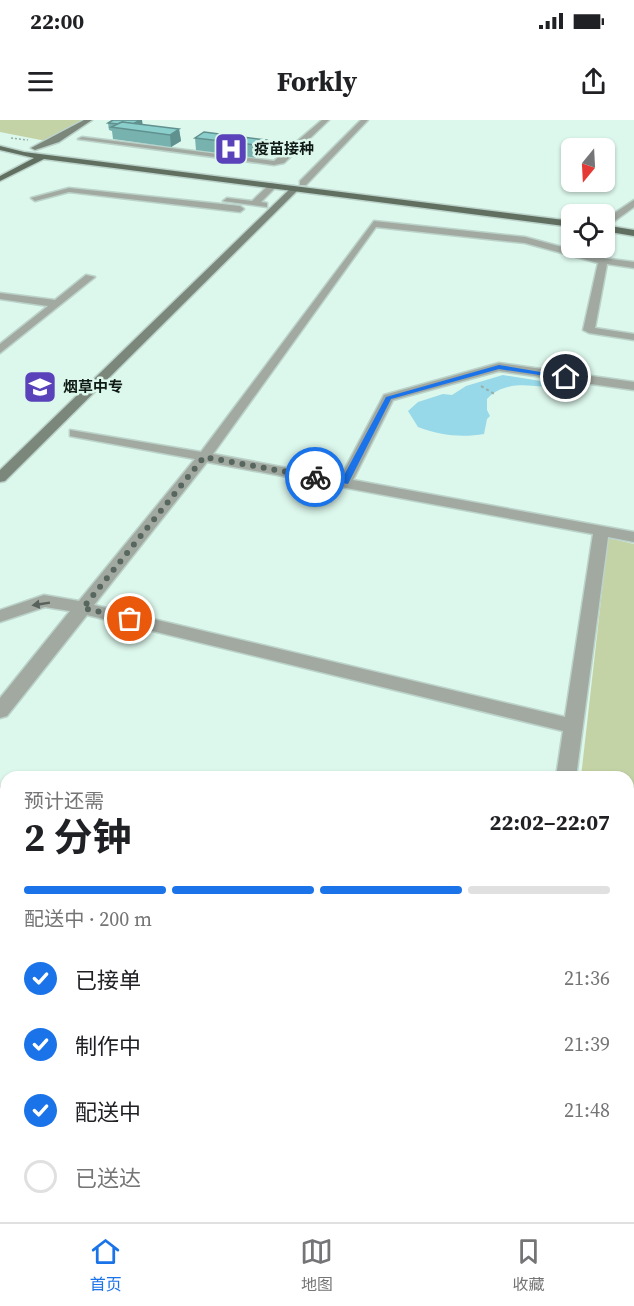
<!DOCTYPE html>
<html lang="zh">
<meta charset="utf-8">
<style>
:root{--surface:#fff;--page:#f2f2f2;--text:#202124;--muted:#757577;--line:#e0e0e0;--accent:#1a73e8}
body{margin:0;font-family:"Source Serif 4","Noto Sans SC",serif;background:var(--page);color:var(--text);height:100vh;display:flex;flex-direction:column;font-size:22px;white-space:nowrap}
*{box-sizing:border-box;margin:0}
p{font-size:20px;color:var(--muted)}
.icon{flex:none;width:33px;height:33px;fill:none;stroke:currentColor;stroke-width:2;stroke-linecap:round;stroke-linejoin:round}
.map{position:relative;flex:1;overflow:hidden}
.panel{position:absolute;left:0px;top:651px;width:634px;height:452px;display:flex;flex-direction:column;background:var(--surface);border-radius:18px 18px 0 0;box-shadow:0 2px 4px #0004}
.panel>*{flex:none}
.needle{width:39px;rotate:198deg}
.buttons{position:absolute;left:561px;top:18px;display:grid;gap:12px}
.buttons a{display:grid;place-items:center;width:54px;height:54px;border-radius:9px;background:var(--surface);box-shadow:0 2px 4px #0004;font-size:30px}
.pin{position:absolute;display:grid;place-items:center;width:51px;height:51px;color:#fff;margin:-26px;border:3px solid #fff;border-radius:50%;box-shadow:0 2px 6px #0007}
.courier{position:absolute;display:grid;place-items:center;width:60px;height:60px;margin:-30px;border:4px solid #1a73e8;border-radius:50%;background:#fff;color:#222;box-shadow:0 2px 8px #0007}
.headline em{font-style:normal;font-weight:700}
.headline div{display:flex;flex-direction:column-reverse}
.headline{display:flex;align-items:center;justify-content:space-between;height:102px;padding:0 24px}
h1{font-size:39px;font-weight:700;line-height:45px}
.bar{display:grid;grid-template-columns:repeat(4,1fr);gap:9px 6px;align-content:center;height:72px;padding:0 24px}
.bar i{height:8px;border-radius:4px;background:var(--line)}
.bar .selected{background:var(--accent)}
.bar p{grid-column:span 4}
ol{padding:0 24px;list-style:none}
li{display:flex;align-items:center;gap:18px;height:66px}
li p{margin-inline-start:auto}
li .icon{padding:6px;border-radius:50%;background:var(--accent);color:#fff;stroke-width:4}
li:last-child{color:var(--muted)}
li i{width:33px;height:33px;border:3px solid var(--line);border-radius:50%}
.status{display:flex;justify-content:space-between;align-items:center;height:42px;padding:0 30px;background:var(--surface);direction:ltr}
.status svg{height:16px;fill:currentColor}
header{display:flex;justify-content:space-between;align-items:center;height:78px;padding:0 24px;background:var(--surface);font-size:27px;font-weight:700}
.tabs{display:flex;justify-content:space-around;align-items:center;height:84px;border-top:2px solid var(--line);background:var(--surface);font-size:16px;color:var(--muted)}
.tabs a{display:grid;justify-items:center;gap:3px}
.tabs .selected{color:var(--accent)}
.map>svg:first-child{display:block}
.green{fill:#c4d3a5}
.water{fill:#97d8e9}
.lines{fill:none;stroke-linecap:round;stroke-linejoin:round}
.street-casing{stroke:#bbd3ca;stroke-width:3}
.secondary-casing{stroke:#bbd3ca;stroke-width:3}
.primary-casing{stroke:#bbd3ca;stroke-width:3}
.path-far1{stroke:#99afa6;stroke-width:1.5;stroke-dasharray:2 2;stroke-linecap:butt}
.path{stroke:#99afa6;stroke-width:2;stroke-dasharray:3 3;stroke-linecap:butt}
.street{fill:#a1a9a1;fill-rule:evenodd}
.secondary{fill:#7c877c;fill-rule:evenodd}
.primary{fill:#616f61;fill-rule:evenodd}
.wall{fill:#77b2af}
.shaded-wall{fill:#61918f}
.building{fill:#8acfcc;stroke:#61918f;stroke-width:1.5}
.oneway{fill:#58615b}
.route{fill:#1a73e8}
.done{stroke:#576760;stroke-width:6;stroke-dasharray:0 10.8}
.labels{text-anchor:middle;stroke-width:5;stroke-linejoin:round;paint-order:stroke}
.far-poi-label{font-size:15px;font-weight:bold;fill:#0f1915;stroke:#dcf7ec;text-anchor:start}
</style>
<div class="status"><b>22:00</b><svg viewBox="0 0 49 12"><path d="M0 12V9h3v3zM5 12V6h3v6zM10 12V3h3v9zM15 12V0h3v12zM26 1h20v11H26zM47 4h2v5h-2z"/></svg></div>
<header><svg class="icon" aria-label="menu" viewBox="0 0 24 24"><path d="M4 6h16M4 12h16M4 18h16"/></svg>Forkly<svg class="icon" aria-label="share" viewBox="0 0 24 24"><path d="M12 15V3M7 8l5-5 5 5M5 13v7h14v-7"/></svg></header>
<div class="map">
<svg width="634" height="1102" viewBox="0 0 634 1102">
<rect width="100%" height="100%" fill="#dcf7ec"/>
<g class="green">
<path d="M 0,0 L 84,0 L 46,21 L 0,12 Z"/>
<path d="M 608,418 L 634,424 L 634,808 L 628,806 L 628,657 L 581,657 Z"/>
<path d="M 381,1097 L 396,1102 L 121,1102 L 108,1097 Z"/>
</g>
<path class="water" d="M 503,255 L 559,264 L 559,269 C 535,266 505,259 487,279 L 487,290 L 490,296 L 487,299 L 484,314 C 461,318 439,315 418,307 L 408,291 L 418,282 L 443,274 L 452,275 L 466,266 Z"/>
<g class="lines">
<defs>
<g id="street">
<path d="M 322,0 L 329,0 L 284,43 L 274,45 L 78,19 L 82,17 L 274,41 Z"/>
<path d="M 361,0 L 368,0 L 306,65 L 300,65 L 300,61 Z"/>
<path d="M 271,63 L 278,65 L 261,82 L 267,83 L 267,87 L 223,81 L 227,78 L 252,81 Z"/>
<path d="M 69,68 L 240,86 L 244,89 L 240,92 L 69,72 L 35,81 L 31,78 Z"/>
<path d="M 634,80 L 634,87 L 609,105 L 604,105 L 604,100 Z"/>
<path d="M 374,101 L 525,117 L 603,138 L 634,142 L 634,148 L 607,144 L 595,208 L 634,214 L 634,220 L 589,213 L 583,210 L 598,143 L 525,123 L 376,107 L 213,334 L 340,358 L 384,275 L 499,243 L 634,262 L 634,270 L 499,251 L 393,280 L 353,360 L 634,412 L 634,422 L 608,417 L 576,657 L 556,657 L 563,611 L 87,495 L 7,596 L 0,598 L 0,578 L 70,491 L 45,487 L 0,502 L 0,490 L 44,475 L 79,481 L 195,339 L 75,317 L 70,316 L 70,310 L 201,332 ZM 207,342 L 593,414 L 565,597 L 94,485 Z"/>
<path d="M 86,155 L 95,157 L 0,233 L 0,224 L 48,186 L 0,179 L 0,173 L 55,180 Z"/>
<path d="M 0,666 L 6,668 L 6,686 L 0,684 Z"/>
<path d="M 628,840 L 634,841 L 634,865 L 628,864 Z"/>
<path d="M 0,922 L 6,924 L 6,950 L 0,948 Z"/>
<path d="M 439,1096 L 480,1096 L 483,1102 L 441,1102 Z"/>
</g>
<g id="secondary">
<path d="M 84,0 L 92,0 L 59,22 L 35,30 L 31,28 Z"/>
<path d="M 293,66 L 300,68 L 5,361 L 0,362 L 0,350 Z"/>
</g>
<g id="primary">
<path d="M 0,26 L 24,32 L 572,101 L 572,107 L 44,39 L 0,61 L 0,56 L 34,38 L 0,30 Z"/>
<path d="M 604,105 L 634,110 L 634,116 L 604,111 Z"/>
</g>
</defs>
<use href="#street" class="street-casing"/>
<use href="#secondary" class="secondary-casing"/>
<use href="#primary" class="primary-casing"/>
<g class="path-far1">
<path d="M 11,18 L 28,20"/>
<path d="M 576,93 L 589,94"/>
</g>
<path class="path" d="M 481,266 L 496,275"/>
<use href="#street" class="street"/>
<use href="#secondary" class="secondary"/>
<use href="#primary" class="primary"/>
</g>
<g class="wall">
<path d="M 108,3 L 143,5 L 179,9 L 181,21 L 171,27 L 113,19 L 112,11 L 109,10 Z"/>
<path d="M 195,18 L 266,20 L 266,32 L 258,38 L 196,30 Z"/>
</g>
<g class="shaded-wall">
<path d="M 140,0 L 142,0 L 143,7 L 129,5 Z"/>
<path d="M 179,9 L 181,21 L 171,27 L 170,15 Z"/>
<path d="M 266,20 L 266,32 L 258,38 L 257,25 Z"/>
<path d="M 6,1074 L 6,1096 L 21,1096 L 19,1102 L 0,1102 L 0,1086 Z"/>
</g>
<g class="building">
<path d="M 113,0 L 140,0 L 133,4 L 122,2 L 118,4 L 108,3 Z"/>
<path d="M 122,2 L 179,9 L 170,15 L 111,7 Z"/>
<path d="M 204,12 L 266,20 L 257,25 L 195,18 Z"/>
<path d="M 0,1001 L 6,1003 L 6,1074 L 0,1086 Z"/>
</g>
<defs><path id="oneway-solid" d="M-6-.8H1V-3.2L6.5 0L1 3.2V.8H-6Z" transform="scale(1.5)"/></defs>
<use class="oneway" href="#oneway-solid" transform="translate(41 484) rotate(171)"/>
<path class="route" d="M 499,245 L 570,257 L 566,259 L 499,249 L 391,279 L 348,364 L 311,357 L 315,354 L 342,359 L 386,277 Z"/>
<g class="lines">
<path class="done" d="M 130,499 L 83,488 L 204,337 L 315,357"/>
</g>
<defs>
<symbol id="hospital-square" viewBox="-11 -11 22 22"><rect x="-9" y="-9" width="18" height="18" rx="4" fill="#5942ba" stroke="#dcf7ec"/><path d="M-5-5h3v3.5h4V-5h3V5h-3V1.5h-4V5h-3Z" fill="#fff"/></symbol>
<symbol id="school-square" viewBox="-11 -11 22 22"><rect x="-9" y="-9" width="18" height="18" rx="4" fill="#5942ba" stroke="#dcf7ec"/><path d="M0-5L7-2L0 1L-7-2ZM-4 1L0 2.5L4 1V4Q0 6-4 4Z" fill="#fff"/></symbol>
</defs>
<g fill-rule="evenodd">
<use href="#hospital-square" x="212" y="10" width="38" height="38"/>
<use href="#school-square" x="21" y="248" width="38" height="38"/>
</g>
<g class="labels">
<g class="far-poi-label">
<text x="254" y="34">疫苗接种</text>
<text x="63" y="272">烟草中专</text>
</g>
</g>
</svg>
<div class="buttons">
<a><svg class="needle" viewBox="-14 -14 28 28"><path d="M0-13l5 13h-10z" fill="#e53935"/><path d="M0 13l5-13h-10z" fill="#757577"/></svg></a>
<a><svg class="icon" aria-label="locate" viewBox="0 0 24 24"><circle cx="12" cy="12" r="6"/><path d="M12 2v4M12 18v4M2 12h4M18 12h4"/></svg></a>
</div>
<div class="pin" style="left:130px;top:499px;background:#ea580c"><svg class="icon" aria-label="bag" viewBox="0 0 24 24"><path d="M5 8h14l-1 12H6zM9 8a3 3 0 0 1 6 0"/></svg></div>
<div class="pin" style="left:566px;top:257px;background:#1f2937"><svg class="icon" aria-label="home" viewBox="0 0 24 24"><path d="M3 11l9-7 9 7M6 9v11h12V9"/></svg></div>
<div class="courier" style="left:315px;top:357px"><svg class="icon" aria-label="bike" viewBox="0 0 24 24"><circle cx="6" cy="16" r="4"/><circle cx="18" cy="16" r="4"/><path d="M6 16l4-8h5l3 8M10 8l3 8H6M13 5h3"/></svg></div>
<section class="panel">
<div class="headline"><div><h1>2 分钟</h1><p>预计还需</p></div><em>22:02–22:07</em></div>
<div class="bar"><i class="selected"></i><i class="selected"></i><i class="selected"></i><i></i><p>配送中 · 200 m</p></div>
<ol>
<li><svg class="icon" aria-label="check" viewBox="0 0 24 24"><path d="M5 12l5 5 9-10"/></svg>已接单<p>21:36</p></li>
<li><svg class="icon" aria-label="check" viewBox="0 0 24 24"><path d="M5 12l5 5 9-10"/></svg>制作中<p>21:39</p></li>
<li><svg class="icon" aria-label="check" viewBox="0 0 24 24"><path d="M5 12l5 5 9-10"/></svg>配送中<p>21:48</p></li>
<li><i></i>已送达</li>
</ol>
</section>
</div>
<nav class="tabs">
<a class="selected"><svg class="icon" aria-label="home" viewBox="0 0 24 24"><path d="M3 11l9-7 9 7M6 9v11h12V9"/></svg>首页</a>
<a><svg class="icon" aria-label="map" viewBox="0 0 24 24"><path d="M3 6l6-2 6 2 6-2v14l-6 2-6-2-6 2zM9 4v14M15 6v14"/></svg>地图</a>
<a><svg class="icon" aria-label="saved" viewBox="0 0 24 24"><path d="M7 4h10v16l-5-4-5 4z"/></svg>收藏</a>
</nav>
